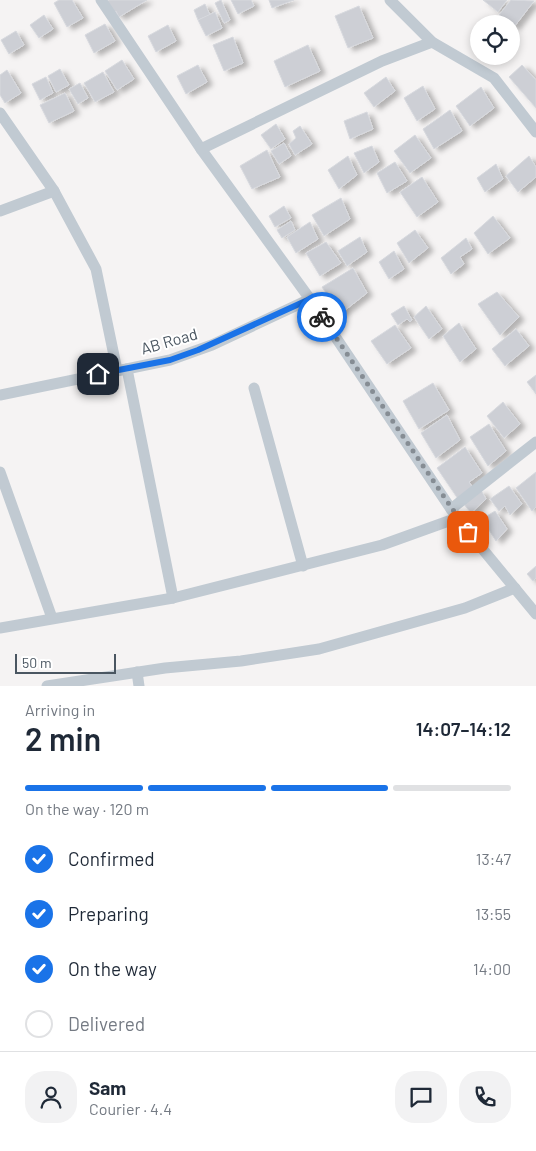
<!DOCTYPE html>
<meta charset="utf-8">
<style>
:root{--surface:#fff;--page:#f2f2f3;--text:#1f2937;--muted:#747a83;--line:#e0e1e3;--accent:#1a73e8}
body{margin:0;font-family:Barlow,sans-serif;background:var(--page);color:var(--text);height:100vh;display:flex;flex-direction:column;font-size:19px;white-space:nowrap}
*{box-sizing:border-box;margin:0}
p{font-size:16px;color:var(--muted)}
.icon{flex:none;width:28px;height:28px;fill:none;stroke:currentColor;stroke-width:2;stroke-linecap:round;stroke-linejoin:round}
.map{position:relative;height:686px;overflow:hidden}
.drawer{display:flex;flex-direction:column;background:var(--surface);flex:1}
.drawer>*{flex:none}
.fabs{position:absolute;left:470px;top:15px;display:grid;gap:10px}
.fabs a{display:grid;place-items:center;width:50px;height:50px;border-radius:50%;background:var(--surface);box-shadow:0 2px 8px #0003;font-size:25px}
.scale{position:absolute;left:15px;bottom:12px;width:101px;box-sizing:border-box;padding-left:5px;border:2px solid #4a5661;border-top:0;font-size:14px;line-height:18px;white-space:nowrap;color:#4a5661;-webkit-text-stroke:4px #fff;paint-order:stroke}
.pin{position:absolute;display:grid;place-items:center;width:42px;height:42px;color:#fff;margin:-21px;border-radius:10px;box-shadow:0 2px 8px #0006}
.courier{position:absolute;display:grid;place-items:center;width:50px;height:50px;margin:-25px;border:4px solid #1a73e8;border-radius:50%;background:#fff;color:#222;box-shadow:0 1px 6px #0007}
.head em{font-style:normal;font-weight:600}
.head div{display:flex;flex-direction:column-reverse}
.head{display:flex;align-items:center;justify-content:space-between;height:85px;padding:0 25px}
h1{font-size:32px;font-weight:600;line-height:38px}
.bar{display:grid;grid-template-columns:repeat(4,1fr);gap:8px 5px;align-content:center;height:60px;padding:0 25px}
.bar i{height:6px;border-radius:4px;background:var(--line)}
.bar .current{background:var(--accent)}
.bar p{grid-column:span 4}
.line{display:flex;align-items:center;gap:12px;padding:0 25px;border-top:1px solid var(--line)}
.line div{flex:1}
.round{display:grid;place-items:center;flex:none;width:52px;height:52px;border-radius:20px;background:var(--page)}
ol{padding:0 25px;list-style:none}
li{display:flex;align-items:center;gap:15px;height:55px}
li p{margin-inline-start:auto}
li .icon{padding:5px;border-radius:50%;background:var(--accent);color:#fff;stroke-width:4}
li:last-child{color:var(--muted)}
li i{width:28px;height:28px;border:2px solid var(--line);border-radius:50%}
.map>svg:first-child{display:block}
.building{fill:#cdcfd5;stroke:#d7d9de;filter:url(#shadow)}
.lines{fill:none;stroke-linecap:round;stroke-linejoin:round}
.street{stroke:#c1cad2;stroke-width:11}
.done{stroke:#868d94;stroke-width:5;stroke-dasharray:0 9}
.route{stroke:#1a73e8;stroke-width:6}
.labels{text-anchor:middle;stroke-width:4;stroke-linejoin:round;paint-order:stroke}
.street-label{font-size:16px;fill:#4a5661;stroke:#fff}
</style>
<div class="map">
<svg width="536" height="686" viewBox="0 0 536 686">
<defs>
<filter id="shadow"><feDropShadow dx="5.5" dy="3" stdDeviation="2.5" flood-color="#0004"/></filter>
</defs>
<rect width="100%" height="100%" fill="#f5f3f3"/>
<g class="building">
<path d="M 59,0 L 72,0 L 83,18 L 67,27 L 54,3 Z"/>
<path d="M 109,0 L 147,0 L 119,17 L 116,11 L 113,13 L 106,2 Z"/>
<path d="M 221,0 L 230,20 L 224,23 L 215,3 Z"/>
<path d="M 231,0 L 251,0 L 254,6 L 238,14 Z"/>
<path d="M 269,0 L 294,0 L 272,8 Z"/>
<path d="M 483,0 L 507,0 L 498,12 Z"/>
<path d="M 511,0 L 534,1 L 514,27 L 499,15 Z"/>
<path d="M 205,4 L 210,15 L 198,20 L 194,10 Z"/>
<path d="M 359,6 L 373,38 L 348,48 L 335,16 Z"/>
<path d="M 215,12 L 222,28 L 206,36 L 198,20 Z"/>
<path d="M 44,15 L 53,29 L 39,38 L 30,25 Z"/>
<path d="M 105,24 L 115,41 L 94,53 L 85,35 Z"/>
<path d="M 168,25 L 176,41 L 156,52 L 148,36 Z"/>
<path d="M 16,31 L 24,45 L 9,54 L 1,40 Z"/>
<path d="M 233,37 L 243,63 L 224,71 L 213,45 Z"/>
<path d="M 308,45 L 320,71 L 285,87 L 274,61 Z"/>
<path d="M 122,60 L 134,79 L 117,90 L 105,71 Z"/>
<path d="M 198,65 L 207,82 L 186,94 L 177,76 Z"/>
<path d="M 522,65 L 536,80 L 536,108 L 509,77 Z"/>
<path d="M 60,69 L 69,85 L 56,92 L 48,76 Z"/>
<path d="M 7,70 L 21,93 L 5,103 L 0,95 L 0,75 Z"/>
<path d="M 103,72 L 114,92 L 95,102 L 84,83 Z"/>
<path d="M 46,77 L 53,93 L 40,100 L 32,84 Z"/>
<path d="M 386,77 L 395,91 L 374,107 L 364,93 Z"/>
<path d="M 80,83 L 88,98 L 78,104 L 69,89 Z"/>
<path d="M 423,86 L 435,109 L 417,121 L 404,98 Z"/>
<path d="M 481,87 L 494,108 L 470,126 L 456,106 Z"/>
<path d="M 65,93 L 74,111 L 49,123 L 40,105 Z"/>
<path d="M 450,110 L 462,131 L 434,149 L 423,129 Z"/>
<path d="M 367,112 L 373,129 L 350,139 L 344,121 Z"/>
<path d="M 276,124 L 285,139 L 271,149 L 261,135 Z"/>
<path d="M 300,126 L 312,144 L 295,155 L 289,144 L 296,138 L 293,131 Z"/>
<path d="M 415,135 L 431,158 L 410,173 L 394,151 Z"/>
<path d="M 284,143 L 291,156 L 279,164 L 271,151 Z"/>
<path d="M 372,146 L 379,162 L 364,173 L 354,153 Z"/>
<path d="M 267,150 L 280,177 L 252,189 L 240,166 Z"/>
<path d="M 348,156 L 357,175 L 339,189 L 328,170 Z"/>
<path d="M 529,156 L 536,167 L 536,177 L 518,192 L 506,176 Z"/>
<path d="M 395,162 L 407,181 L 387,193 L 377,173 Z"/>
<path d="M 496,164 L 503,179 L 485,192 L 477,178 Z"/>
<path d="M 422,177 L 438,202 L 417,217 L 400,192 Z"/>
<path d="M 341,198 L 350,219 L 324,236 L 312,215 Z"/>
<path d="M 284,206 L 291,218 L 275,227 L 269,216 Z"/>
<path d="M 493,216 L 510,238 L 488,254 L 474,233 Z"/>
<path d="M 291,221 L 295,230 L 282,238 L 277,230 Z"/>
<path d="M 310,222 L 318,239 L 296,253 L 287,237 Z"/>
<path d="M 415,230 L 428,248 L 409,263 L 397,243 Z"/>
<path d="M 360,237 L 367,252 L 347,266 L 338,251 Z"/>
<path d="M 466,238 L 472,249 L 460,257 L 464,264 L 451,274 L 441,258 Z"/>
<path d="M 326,242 L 341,263 L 320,276 L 306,253 Z"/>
<path d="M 394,251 L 404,269 L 389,279 L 379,262 Z"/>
<path d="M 353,268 L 367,293 L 340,314 L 322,287 Z"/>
<path d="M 497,292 L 519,317 L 500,335 L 478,304 Z"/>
<path d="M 404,306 L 412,320 L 410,322 L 407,319 L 398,325 L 391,314 Z"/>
<path d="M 426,306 L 442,329 L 429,339 L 414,317 Z"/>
<path d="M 459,323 L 476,349 L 460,362 L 443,336 Z"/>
<path d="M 395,325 L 411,348 L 387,364 L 371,341 Z"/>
<path d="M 516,329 L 529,346 L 505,366 L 492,349 Z"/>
<path d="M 536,375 L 536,394 L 527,382 Z"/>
<path d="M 433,383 L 449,410 L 419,429 L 403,401 Z"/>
<path d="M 503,402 L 520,424 L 504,438 L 487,416 Z"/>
<path d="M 447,415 L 460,440 L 436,458 L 421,433 Z"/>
<path d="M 489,424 L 506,451 L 488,466 L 470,437 Z"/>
<path d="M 465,447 L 482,473 L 469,482 L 473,488 L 458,499 L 437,468 Z"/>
<path d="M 536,472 L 536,507 L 532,511 L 516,488 Z"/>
<path d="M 509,486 L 522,504 L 510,515 L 505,506 L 499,511 L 490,499 Z"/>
<path d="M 481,490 L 486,499 L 471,513 L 463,503 Z"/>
<path d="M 495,511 L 507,529 L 496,541 L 482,519 Z"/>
<path d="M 536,566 L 536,578 L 533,581 L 527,574 Z"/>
</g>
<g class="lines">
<g class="street">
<path d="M 101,0 L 201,149 L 310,299 L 457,518 L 536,614"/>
<path d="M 390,0 L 432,42 L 494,78 L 536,132"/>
<path d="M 0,113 L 54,191 L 96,269 L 117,370"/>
<path d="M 201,149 L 382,61 L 432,42"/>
<path d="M 0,211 L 54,191"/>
<path d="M 127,369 L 173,598"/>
<path d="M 254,388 L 303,566"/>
<path d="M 0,395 L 170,360 L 212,345 L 310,299"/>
<path d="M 0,472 L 52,618"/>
<path d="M 451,509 L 536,442"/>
<path d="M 0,628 L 173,598 L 382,545 L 457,518"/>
<path d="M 137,672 L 139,686"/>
<path d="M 47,686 L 165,668 L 241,661 L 319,649 L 465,608 L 515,588"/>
</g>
</g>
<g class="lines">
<path class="done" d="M 322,317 L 468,532"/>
<path class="route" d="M 98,374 L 170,360 L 198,350 L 310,299 L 322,317"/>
</g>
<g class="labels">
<g class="street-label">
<text transform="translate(169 341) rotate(-16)" y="6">AB Road</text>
</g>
</g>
</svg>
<div class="fabs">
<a><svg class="icon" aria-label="locate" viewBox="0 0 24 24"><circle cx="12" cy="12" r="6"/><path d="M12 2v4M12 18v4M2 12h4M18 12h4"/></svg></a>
</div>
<div class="scale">50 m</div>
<div class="pin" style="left:468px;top:532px;background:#ea580c"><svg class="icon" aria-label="bag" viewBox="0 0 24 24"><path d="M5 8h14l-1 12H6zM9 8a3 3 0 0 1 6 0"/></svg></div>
<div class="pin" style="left:98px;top:374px;background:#1f2937"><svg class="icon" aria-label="home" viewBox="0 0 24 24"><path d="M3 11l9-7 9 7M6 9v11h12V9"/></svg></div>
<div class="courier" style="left:322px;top:317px"><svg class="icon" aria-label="bike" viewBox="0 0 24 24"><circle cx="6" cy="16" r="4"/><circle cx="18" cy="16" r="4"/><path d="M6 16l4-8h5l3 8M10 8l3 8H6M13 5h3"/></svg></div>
</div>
<section class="drawer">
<div class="head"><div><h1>2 min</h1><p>Arriving in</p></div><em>14:07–14:12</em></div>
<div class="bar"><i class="current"></i><i class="current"></i><i class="current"></i><i></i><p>On the way · 120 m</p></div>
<ol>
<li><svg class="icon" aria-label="check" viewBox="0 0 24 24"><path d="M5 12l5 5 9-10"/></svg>Confirmed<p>13:47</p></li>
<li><svg class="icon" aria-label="check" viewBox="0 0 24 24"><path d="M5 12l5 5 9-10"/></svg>Preparing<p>13:55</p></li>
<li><svg class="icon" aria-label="check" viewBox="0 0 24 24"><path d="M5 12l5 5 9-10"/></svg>On the way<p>14:00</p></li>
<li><i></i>Delivered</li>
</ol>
<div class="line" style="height:90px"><a class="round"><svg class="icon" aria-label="person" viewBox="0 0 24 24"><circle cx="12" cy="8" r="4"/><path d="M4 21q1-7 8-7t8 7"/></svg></a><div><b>Sam</b><p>Courier · 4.4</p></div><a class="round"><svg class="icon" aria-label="chat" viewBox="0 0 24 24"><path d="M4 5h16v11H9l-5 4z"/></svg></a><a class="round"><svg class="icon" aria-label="phone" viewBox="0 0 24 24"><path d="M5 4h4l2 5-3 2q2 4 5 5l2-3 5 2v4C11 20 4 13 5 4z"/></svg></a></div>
</section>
